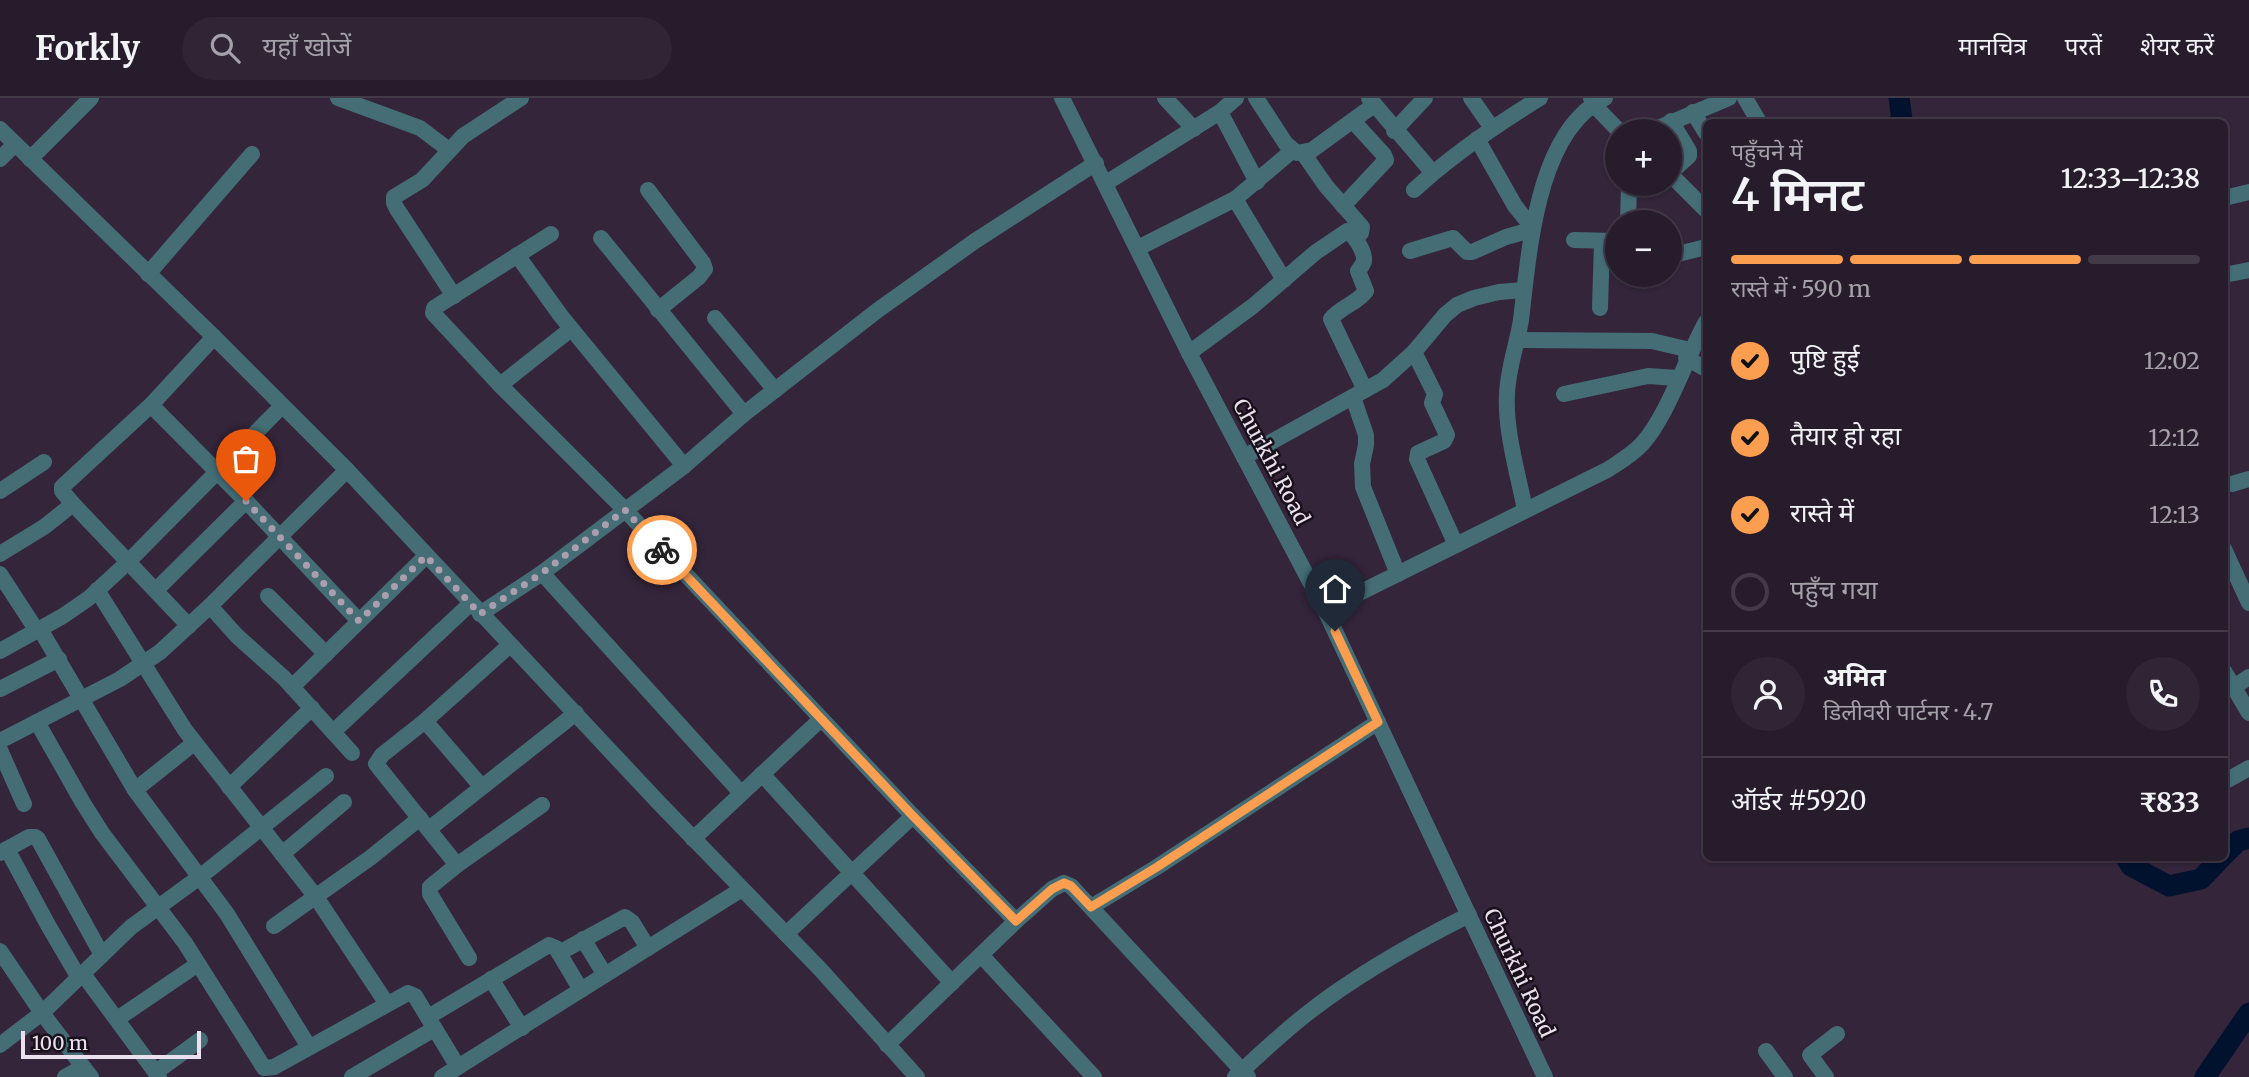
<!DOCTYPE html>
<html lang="hi">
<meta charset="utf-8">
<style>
:root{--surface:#271c2c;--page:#2f2534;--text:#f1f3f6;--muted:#a4a1a9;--line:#433a48;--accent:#fb9e50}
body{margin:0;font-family:Merriweather,"Noto Sans Devanagari",serif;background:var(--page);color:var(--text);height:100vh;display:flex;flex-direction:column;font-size:26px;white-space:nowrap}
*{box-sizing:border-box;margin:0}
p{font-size:23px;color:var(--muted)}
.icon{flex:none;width:38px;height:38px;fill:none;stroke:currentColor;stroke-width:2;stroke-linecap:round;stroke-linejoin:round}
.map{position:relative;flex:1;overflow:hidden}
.sheet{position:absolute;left:1703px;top:21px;width:525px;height:742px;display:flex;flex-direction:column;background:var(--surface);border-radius:10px;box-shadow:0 2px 5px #0004,0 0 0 2px var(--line)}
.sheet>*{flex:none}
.fabs{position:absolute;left:1605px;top:21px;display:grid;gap:14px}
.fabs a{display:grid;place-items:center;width:77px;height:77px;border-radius:50%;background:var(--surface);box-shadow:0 2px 5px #0004,0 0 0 2px var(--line);font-size:35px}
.scale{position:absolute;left:21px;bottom:18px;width:180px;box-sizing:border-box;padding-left:7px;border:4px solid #ebe1ee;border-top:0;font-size:19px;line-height:24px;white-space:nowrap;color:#ebe1ee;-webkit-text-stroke:5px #18111b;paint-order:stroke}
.pin{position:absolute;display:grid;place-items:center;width:60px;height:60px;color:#fff;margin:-72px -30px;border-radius:50% 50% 50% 0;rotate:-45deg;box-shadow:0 0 7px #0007}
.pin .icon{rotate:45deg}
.courier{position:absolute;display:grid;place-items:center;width:70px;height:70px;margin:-35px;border:5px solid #fb9e50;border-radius:50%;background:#fff;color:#222;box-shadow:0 2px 9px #0007}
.overview em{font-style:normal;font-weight:600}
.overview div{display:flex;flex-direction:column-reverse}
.overview{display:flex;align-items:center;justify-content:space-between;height:119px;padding:0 28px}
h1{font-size:46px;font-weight:600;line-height:52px}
.bar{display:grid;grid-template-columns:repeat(4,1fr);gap:10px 7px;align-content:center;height:84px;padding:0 28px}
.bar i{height:9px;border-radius:5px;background:var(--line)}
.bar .current{background:var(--accent)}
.bar p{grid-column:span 4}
.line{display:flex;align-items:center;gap:18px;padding:0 28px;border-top:2px solid var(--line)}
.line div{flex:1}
.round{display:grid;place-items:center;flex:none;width:74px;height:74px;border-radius:37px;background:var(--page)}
ol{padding:0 28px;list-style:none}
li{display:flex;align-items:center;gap:21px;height:77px}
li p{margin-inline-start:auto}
li .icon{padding:7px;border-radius:50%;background:var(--accent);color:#111;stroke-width:4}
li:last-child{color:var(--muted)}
li i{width:38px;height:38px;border:4px solid var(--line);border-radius:50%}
header{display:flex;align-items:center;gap:42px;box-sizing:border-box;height:98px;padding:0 35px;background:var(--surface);border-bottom:2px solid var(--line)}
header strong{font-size:33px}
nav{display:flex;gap:38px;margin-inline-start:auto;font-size:24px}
.search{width:490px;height:63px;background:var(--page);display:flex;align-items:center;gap:18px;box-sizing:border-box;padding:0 24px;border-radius:38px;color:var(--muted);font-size:26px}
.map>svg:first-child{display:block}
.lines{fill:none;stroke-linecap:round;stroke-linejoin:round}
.river{stroke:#00122e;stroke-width:21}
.minor{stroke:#446d76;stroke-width:16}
.done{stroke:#ab9faf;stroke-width:7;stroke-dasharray:0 12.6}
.route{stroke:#fb9e50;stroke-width:9}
.labels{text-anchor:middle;stroke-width:5;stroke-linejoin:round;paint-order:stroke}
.street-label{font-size:21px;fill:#ebe1ee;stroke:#18111b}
</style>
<header>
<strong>Forkly</strong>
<div class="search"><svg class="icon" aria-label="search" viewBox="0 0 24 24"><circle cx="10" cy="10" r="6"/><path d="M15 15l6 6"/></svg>यहाँ खोजें</div>
<nav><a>मानचित्र</a><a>परतें</a><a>शेयर करें</a></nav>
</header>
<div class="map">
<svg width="2249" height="979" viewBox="0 0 2249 979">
<rect width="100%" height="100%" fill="#34253a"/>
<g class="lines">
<g class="river">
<path d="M 1899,0 L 1902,21 L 1899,24"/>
<path d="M 2224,757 L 2238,743 L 2249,740"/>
<path d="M 2126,760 L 2131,768 L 2169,788 L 2201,781 L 2221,760"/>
<path d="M 2205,979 L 2249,915"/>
</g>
<g class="minor">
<path d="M 338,0 L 420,30 L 449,52"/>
<path d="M 1062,0 L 1189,255 L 1325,512 L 1545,979"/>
<path d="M 1165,0 L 1194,31"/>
<path d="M 1256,0 L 1286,46 L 1297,55 L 1312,52 L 1374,7"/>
<path d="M 1369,0 L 1433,75"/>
<path d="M 1471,0 L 1492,30"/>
<path d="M 1591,0 L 1593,6 L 1619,33"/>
<path d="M 1745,0 L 1759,24"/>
<path d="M 1220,14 L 1257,84"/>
<path d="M 1693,14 L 1706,35"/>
<path d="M 0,31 L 214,239 L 347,372 L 659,705 L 820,871 L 917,979"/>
<path d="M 1394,33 L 1425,0"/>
<path d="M 1651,33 L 1729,0"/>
<path d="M 1477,41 L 1515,108 L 1532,129"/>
<path d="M 1303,55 L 1326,88 L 1362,129 L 1361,135 L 1355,139"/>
<path d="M 0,61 L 15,46"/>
<path d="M 30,61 L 91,0"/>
<path d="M 1670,75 L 1689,58 L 1689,53 L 1671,23"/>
<path d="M 1670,76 L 1706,112"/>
<path d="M 1106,85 L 1220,14 L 1236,0"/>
<path d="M 648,92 L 703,165 L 705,171 L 699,179 L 658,212"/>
<path d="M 1414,92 C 1453,56 1496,27 1540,0"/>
<path d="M 2224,100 L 2249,94"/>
<path d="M 1235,101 L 1284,182"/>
<path d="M 1343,108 L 1386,62 L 1384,57 L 1353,23"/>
<path d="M 1628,124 L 1629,86"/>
<path d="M 551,136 L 434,210 L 433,215 L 500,287 L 625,412 L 913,718 L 1016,823"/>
<path d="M 601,140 L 744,316"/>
<path d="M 1574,142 L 1617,143"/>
<path d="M 1138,150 L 1235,101 L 1292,53"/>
<path d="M 1410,153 L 1453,140 L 1467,154 L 1472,154 L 1506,139 L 1531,132"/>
<path d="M 517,157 L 561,218 L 684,368"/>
<path d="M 1670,158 L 1706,149"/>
<path d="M 148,176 L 252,56"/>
<path d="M 2224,177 L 2249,172"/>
<path d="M 454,198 L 397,111 L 394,105 L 394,99 L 422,82 L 463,38 L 521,0"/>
<path d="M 1600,210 L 1602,143"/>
<path d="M 715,220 L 775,292"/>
<path d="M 1517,242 L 1652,243 L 1690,252"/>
<path d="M 1414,254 L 1435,296 L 1432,305 L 1447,337 L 1444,343 L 1418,355 L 1417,361 L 1456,447"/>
<path d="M 1189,255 L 1253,208 L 1316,154 L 1347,133 C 1354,137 1365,153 1364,163 C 1363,167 1360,170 1358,173 L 1366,193 C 1358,205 1340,209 1331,221 L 1365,292"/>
<path d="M 1686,260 L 1706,271"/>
<path d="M 500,287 L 571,231"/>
<path d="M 1564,296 L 1648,278 L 1677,280"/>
<path d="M 1353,299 L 1366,337 L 1366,347 L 1362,366 L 1363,389 L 1398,476"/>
<path d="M 151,307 L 246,403 L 359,523"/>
<path d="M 1244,359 L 1383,282 L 1414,254 L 1445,217 L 1457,207 L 1474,200 L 1499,194 L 1524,192"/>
<path d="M 2232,386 L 2249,381"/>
<path d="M 0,393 L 44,364"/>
<path d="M 1525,412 C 1518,375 1505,334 1507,296 C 1508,270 1517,247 1521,222 C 1529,156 1536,33 1605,0"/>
<path d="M 2224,451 L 2249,505"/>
<path d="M 0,456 L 44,429 L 73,406"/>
<path d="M 542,475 L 741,695"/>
<path d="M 0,476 L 37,533"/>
<path d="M 97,492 L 185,632 L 316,799 L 387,906"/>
<path d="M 156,492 L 246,403"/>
<path d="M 268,498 L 326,556"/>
<path d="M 210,508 L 237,538 L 284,580 L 352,655"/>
<path d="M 1325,512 L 1607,372 C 1619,364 1632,357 1642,346 C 1668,317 1686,260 1706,224"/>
<path d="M 480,516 L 542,475 L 684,368 L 744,316 L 878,212 L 975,143 L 1096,65"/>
<path d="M 189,528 L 73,406 L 62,393 L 62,389 L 151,307 L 214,239"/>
<path d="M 40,531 L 135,692 L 227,816 L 309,949"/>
<path d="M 0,553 L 63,518 L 89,500 L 129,463 L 282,308"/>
<path d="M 2224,573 L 2249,615"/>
<path d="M 292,589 L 426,458"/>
<path d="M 2234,589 L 2249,579"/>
<path d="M 0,591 L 59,561"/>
<path d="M 425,623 L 481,688"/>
<path d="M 37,624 L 83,705 L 102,735 L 185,845 L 264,970 L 274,969 L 408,895 L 415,898 L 458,969"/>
<path d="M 333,634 L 470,506"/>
<path d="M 0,643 L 120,581 L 160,554 L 210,508 L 347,372"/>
<path d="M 0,652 L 24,706"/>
<path d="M 762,676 L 952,885"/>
<path d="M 2224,684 L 2249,670"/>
<path d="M 229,689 L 312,610"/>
<path d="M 135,692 L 194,645"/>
<path d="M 429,731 L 576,615"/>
<path d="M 693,741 L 821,621"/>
<path d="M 7,751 L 48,827 L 79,880"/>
<path d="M 0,755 L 29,739 L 35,739 L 38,741 L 102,857"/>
<path d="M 282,756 L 344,704"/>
<path d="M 457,767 L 376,666 L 382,657 L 425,623 L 510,547"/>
<path d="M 1091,809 L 1157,769 L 1378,624"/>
<path d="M 274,828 L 370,760 L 420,720"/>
<path d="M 786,836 L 913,718"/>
<path d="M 583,841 L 605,877"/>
<path d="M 0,853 L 42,915 L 91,979"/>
<path d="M 559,855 L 625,819 L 632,824 L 648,850"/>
<path d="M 981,857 L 1094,979"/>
<path d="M 469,860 L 430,796 L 430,789 L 457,767 L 542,707"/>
<path d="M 83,876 L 159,979"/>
<path d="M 491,881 L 522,930"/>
<path d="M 428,919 L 549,847 L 556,850 L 581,892"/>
<path d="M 117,921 L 198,866"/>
<path d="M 0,947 L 42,915 L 131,829 L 201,778 L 326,678"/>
<path d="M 887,947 L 1016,823 L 1052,791 L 1064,785 L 1071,788 L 1248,979"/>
<path d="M 1766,953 L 1785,979"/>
<path d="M 156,974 L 200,942"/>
<path d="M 65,979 L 83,969"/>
<path d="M 352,979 L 434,931"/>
<path d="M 442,979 L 742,791"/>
<path d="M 1235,979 C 1257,959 1280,937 1304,918 C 1354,878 1411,846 1469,817"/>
<path d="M 1826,979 L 1810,957 L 1837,936"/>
</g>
</g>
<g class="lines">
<path class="done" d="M 246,403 L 359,523 L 426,458 L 480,516 L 542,475 L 625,412 L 662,452"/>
<path class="route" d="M 662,452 L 913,718 L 1016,823 L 1052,791 L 1064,785 L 1071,788 L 1091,809 L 1157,769 L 1378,624 L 1335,533"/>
</g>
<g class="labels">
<g class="street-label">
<text transform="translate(1271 364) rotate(62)" y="7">Churkhi Road</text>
<text transform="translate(1519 875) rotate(65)" y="7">Churkhi Road</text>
</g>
</g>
</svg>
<div class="fabs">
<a>+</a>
<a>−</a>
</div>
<div class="scale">100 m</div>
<div class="pin" style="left:246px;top:403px;background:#ea580c"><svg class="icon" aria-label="bag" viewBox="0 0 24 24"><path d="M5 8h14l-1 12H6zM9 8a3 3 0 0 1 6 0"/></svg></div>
<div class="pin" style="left:1335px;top:533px;background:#1f2937"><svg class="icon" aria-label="home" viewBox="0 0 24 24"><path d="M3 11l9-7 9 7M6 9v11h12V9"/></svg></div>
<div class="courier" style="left:662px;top:452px"><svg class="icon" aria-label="bike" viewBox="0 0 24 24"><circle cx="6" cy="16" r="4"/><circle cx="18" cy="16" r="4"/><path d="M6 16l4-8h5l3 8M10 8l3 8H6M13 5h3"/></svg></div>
<section class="sheet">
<div class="overview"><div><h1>4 मिनट</h1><p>पहुँचने में</p></div><em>12:33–12:38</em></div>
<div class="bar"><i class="current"></i><i class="current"></i><i class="current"></i><i></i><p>रास्ते में · 590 m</p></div>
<ol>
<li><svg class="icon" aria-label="check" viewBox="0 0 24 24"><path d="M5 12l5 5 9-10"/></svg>पुष्टि हुई<p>12:02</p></li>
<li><svg class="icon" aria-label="check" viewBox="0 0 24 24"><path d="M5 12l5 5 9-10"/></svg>तैयार हो रहा<p>12:12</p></li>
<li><svg class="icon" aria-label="check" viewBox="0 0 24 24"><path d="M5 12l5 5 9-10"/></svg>रास्ते में<p>12:13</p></li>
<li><i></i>पहुँच गया</li>
</ol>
<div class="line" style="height:126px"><a class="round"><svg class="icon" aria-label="person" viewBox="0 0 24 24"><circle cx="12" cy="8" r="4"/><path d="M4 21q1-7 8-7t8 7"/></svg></a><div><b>अमित</b><p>डिलीवरी पार्टनर · 4.7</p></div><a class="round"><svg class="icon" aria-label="phone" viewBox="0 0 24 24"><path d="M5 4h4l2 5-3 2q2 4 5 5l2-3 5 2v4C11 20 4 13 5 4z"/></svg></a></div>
<div class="line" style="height:91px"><div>ऑर्डर #5920</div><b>₹833</b></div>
</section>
</div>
